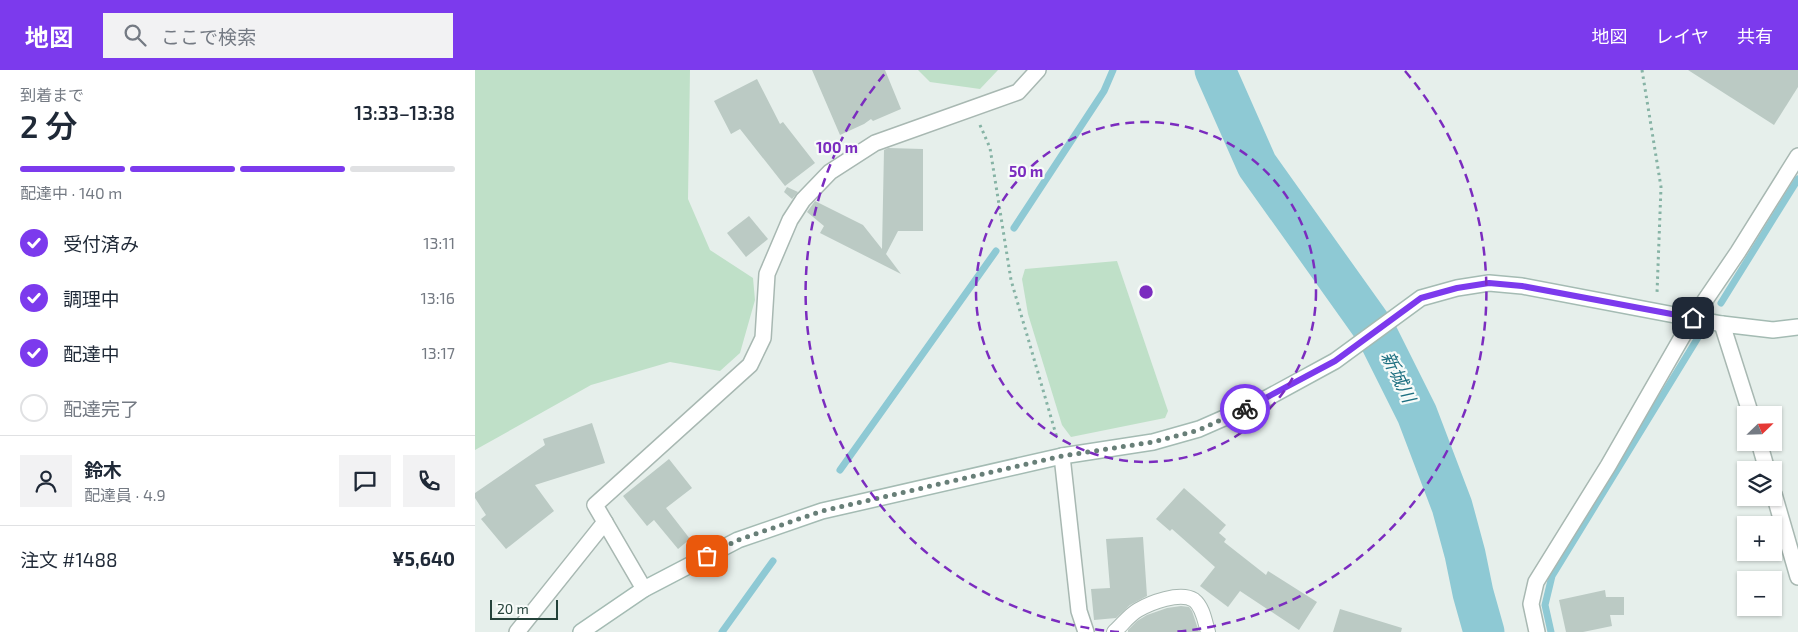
<!DOCTYPE html>
<html lang="ja">
<meta charset="utf-8">
<style>
:root{--surface:#fff;--page:#f2f2f3;--text:#1f2937;--muted:#747a83;--line:#e0e1e3;--accent:#7c3aed}
body{margin:0;font-family:"Exo 2","Noto Sans JP",sans-serif;background:var(--page);color:var(--text);height:100vh;display:flex;flex-direction:column;font-size:19px;white-space:nowrap}
*{box-sizing:border-box;margin:0}
p{font-size:16px;color:var(--muted)}
.icon{flex:none;width:28px;height:28px;fill:none;stroke:currentColor;stroke-width:2;stroke-linecap:round;stroke-linejoin:round}
.map{position:relative;flex:1;overflow:hidden}
.panel{display:flex;flex-direction:column;background:var(--surface);width:475px}
.panel>*{flex:none}
.needle{width:32px;rotate:67deg}
.fabs{position:absolute;left:1262px;top:336px;display:grid;gap:10px}
.fabs a{display:grid;place-items:center;width:45px;height:45px;border-radius:0px;background:var(--surface);box-shadow:0 1px 4px #0004;font-size:25px}
.scale{position:absolute;left:15px;bottom:12px;width:68px;box-sizing:border-box;padding-left:5px;border:2px solid #24423a;border-top:0;font-size:14px;line-height:18px;white-space:nowrap;color:#24423a;-webkit-text-stroke:4px #f7fbf9;paint-order:stroke}
.pin{position:absolute;display:grid;place-items:center;width:42px;height:42px;color:#fff;margin:-21px;border-radius:10px;box-shadow:0 2px 8px #0006}
.courier{position:absolute;display:grid;place-items:center;width:50px;height:50px;margin:-25px;border:4px solid #7c3aed;border-radius:50%;background:#fff;color:#222;box-shadow:0 1px 6px #0007}
.headline em{font-style:normal;font-weight:600}
.headline div{display:flex;flex-direction:column-reverse}
.headline{display:flex;align-items:center;justify-content:space-between;height:85px;padding:0 20px}
h1{font-size:32px;font-weight:600;line-height:38px}
.bar{display:grid;grid-template-columns:repeat(4,1fr);gap:8px 5px;align-content:center;height:60px;padding:0 20px}
.bar i{height:6px;border-radius:4px;background:var(--line)}
.bar .active{background:var(--accent)}
.bar p{grid-column:span 4}
.line{display:flex;align-items:center;gap:12px;padding:0 20px;border-top:1px solid var(--line)}
.line div{flex:1}
.round{display:grid;place-items:center;flex:none;width:52px;height:52px;border-radius:0px;background:var(--page)}
ol{padding:0 20px;list-style:none}
li{display:flex;align-items:center;gap:15px;height:55px}
li p{margin-inline-start:auto}
li .icon{padding:5px;border-radius:50%;background:var(--accent);color:#fff;stroke-width:4}
li:last-child{color:var(--muted)}
li i{width:28px;height:28px;border:2px solid var(--line);border-radius:50%}
header{display:flex;align-items:center;gap:30px;box-sizing:border-box;height:70px;padding:0 25px;background:var(--accent);color:#fff}
header strong{font-size:24px}
nav{display:flex;gap:28px;margin-inline-start:auto;font-size:18px}
.search{width:350px;height:45px;background:var(--page);display:flex;align-items:center;gap:12px;box-sizing:border-box;padding:0 18px;border-radius:0px;color:var(--muted);font-size:19px}
main{display:flex;flex:1;min-height:0}
.map>svg:first-child{display:block}
.green{fill:#bfe0c8}
.lines{fill:none;stroke-linecap:round;stroke-linejoin:round}
.stream{stroke:#8ec9d4;stroke-width:7}
.river{stroke:#8ec9d4;stroke-width:41}
.building{fill:#bbcac4}
.lane-casing{stroke:#a8b8b2;stroke-width:16}
.street-casing{stroke:#a8b8b2;stroke-width:18}
.secondary-casing{stroke:#a4bbb3;stroke-width:18}
.path{stroke:#86b3a5;stroke-width:3;stroke-dasharray:2.5 4;stroke-linecap:butt}
.lane{stroke:#fff;stroke-width:14}
.street{stroke:#fff;stroke-width:15}
.secondary{stroke:#fff;stroke-width:15}
.done{stroke:#687f78;stroke-width:5;stroke-dasharray:0 9}
.route{stroke:#7c3aed;stroke-width:6}
.ring{fill:none;stroke:#7b2cbf;stroke-width:2.5;stroke-dasharray:9 6}
.labels{text-anchor:middle;stroke-width:4.5;stroke-linejoin:round;paint-order:stroke}
.water-label{font-size:18px;font-style:italic;fill:#1c6f80;stroke:#f7fbf9}
.centre{fill:#7b2cbf;stroke:#f7fbf9;stroke-width:2.5}
.ring-label{font-size:15px;text-anchor:middle;font-weight:bold;fill:#7b2cbf;stroke:#f7fbf9;stroke-width:4.5;stroke-linejoin:round;paint-order:stroke}
</style>
<header>
<strong>地図</strong>
<div class="search"><svg class="icon" aria-label="search" viewBox="0 0 24 24"><circle cx="10" cy="10" r="6"/><path d="M15 15l6 6"/></svg>ここで検索</div>
<nav><a>地図</a><a>レイヤ</a><a>共有</a></nav>
</header>
<main>
<section class="panel">
<div class="headline"><div><h1>2 分</h1><p>到着まで</p></div><em>13:33–13:38</em></div>
<div class="bar"><i class="active"></i><i class="active"></i><i class="active"></i><i></i><p>配達中 · 140 m</p></div>
<ol>
<li><svg class="icon" aria-label="check" viewBox="0 0 24 24"><path d="M5 12l5 5 9-10"/></svg>受付済み<p>13:11</p></li>
<li><svg class="icon" aria-label="check" viewBox="0 0 24 24"><path d="M5 12l5 5 9-10"/></svg>調理中<p>13:16</p></li>
<li><svg class="icon" aria-label="check" viewBox="0 0 24 24"><path d="M5 12l5 5 9-10"/></svg>配達中<p>13:17</p></li>
<li><i></i>配達完了</li>
</ol>
<div class="line" style="height:90px"><a class="round"><svg class="icon" aria-label="person" viewBox="0 0 24 24"><circle cx="12" cy="8" r="4"/><path d="M4 21q1-7 8-7t8 7"/></svg></a><div><b>鈴木</b><p>配達員 · 4.9</p></div><a class="round"><svg class="icon" aria-label="chat" viewBox="0 0 24 24"><path d="M4 5h16v11H9l-5 4z"/></svg></a><a class="round"><svg class="icon" aria-label="phone" viewBox="0 0 24 24"><path d="M5 4h4l2 5-3 2q2 4 5 5l2-3 5 2v4C11 20 4 13 5 4z"/></svg></a></div>
<div class="line" style="height:65px"><div>注文 #1488</div><b>¥5,640</b></div>
</section>
<div class="map">
<svg width="1323" height="562" viewBox="0 0 1323 562">
<rect width="100%" height="100%" fill="#e6efeb"/>
<g class="green">
<path d="M 0,0 L 215,0 L 213,129 L 235,180 L 278,208 L 280,230 L 265,283 L 245,301 L 195,292 L 116,315 L 0,380 Z"/>
<path d="M 443,0 L 523,0 L 505,19 L 455,12 Z"/>
<path d="M 642,191 L 693,341 L 690,348 L 596,367 L 587,355 L 553,244 L 547,209 L 550,199 Z"/>
</g>
<g class="lines">
<g class="stream">
<path d="M 539,158 L 629,21 L 638,0"/>
<path d="M 1246,233 L 1323,109"/>
<path d="M 365,400 L 521,181"/>
<path d="M 247,562 L 298,491"/>
<path d="M 1076,562 L 1070,535 L 1077,506 L 1227,261"/>
</g>
<path class="river" d="M 740,0 L 782,95 L 901,262 L 942,344 L 977,436 L 990,484 L 998,523 L 1009,562"/>
</g>
<g class="building">
<path d="M 337,0 L 410,0 L 426,39 L 398,51 L 396,49 L 389,54 L 365,65 Z"/>
<path d="M 1213,0 L 1323,0 L 1323,17 L 1299,55 Z"/>
<path d="M 282,9 L 305,54 L 308,52 L 340,93 L 310,116 L 265,59 L 256,64 L 239,31 Z"/>
<path d="M 413,78 L 448,79 L 448,161 L 423,161 L 411,184 L 426,204 L 345,163 L 349,156 L 332,142 L 340,131 L 388,155 L 407,179 L 409,80 Z"/>
<path d="M 312,117 L 323,122 L 317,129 L 309,122 Z"/>
<path d="M 274,146 L 293,169 L 271,187 L 252,163 Z"/>
<path d="M 117,353 L 130,393 L 60,415 L 79,441 L 31,479 L 6,449 L 11,445 L 0,428 L 0,423 L 70,375 L 68,369 Z"/>
<path d="M 194,389 L 217,418 L 191,438 L 215,469 L 203,479 L 179,450 L 172,456 L 148,426 Z"/>
<path d="M 709,418 L 751,455 L 744,463 L 751,469 L 749,472 L 791,505 L 793,501 L 842,532 L 824,560 L 765,521 L 753,537 L 725,516 L 740,497 L 697,459 L 695,461 L 681,449 Z"/>
<path d="M 668,467 L 672,526 L 655,535 L 641,548 L 619,550 L 616,519 L 635,518 L 631,469 Z"/>
<path d="M 1130,520 L 1131,527 L 1149,527 L 1149,545 L 1135,545 L 1137,556 L 1108,562 L 1091,562 L 1084,530 Z"/>
<path d="M 706,536 L 714,537 L 717,541 L 724,562 L 653,562 L 653,560 L 662,551 L 672,545 L 692,538 Z"/>
<path d="M 865,539 L 927,558 L 926,562 L 858,562 Z"/>
</g>
<g class="lines">
<defs>
<path id="lane" d="M 639,562 C 647,555 654,545 663,540 C 675,533 705,521 719,530 C 728,537 730,552 733,562"/>
<g id="street">
<path d="M 1247,254 L 1276,345"/>
<path d="M 1284,372 L 1292,400"/>
<path d="M 587,386 L 604,541 L 611,562"/>
<path d="M 1299,424 L 1323,507"/>
<path d="M 169,519 L 120,435 L 275,295 L 288,268 L 292,204 L 315,150 L 328,130 L 355,102 L 400,73 L 543,22 L 563,0"/>
<path d="M 42,562 L 130,452"/>
<path d="M 1062,562 L 1056,534 L 1061,512 L 1133,396 L 1218,248 L 1263,182 L 1323,86"/>
</g>
<path id="secondary" d="M 106,562 L 169,519 L 263,470 L 347,441 L 587,386 L 678,372 L 724,359 L 781,334 L 860,291 L 946,228 L 982,218 L 1014,213 L 1047,216 L 1247,254 L 1298,260 L 1323,257"/>
</defs>
<use href="#lane" class="lane-casing"/>
<use href="#street" class="street-casing"/>
<use href="#secondary" class="secondary-casing"/>
<g class="path">
<path d="M 1167,0 L 1186,117 L 1182,223"/>
<path d="M 505,55 L 515,78 L 536,210 L 582,368"/>
</g>
<use href="#lane" class="lane"/>
<use href="#street" class="street"/>
<use href="#secondary" class="secondary"/>
</g>
<g class="lines">
<path class="done" d="M 232,486 L 263,470 L 347,441 L 587,386 L 678,372 L 724,360 L 770,339"/>
<path class="route" d="M 770,339 L 860,291 L 946,228 L 982,218 L 1014,213 L 1047,216 L 1218,248"/>
</g>
<g class="ring">
<circle cx="671" cy="222" r="170"/>
<path d="M644 562A341 341 0 0 1 412 1M930 1A341 341 0 0 1 698 562"/>
</g>
<g class="labels">
<g class="water-label">
<text transform="translate(923 307) rotate(64)" y="6">新城川</text>
</g>
</g>
<circle cx="671" cy="222" r="8" class="centre"/>
<g class="ring-label">
<text x="362" y="83">100 m</text>
<text x="551" y="107">50 m</text>
</g>
</svg>
<div class="fabs">
<a><svg class="needle" viewBox="-14 -14 28 28"><path d="M0-13l5 13h-10z" fill="#e53935"/><path d="M0 13l5-13h-10z" fill="#747a83"/></svg></a>
<a><svg class="icon" aria-label="layers" viewBox="0 0 24 24"><path d="M12 4l9 5-9 5-9-5zM3 14l9 5 9-5"/></svg></a>
<a>+</a>
<a>−</a>
</div>
<div class="scale">20 m</div>
<div class="pin" style="left:232px;top:486px;background:#ea580c"><svg class="icon" aria-label="bag" viewBox="0 0 24 24"><path d="M5 8h14l-1 12H6zM9 8a3 3 0 0 1 6 0"/></svg></div>
<div class="pin" style="left:1218px;top:248px;background:#1f2937"><svg class="icon" aria-label="home" viewBox="0 0 24 24"><path d="M3 11l9-7 9 7M6 9v11h12V9"/></svg></div>
<div class="courier" style="left:770px;top:339px"><svg class="icon" aria-label="bike" viewBox="0 0 24 24"><circle cx="6" cy="16" r="4"/><circle cx="18" cy="16" r="4"/><path d="M6 16l4-8h5l3 8M10 8l3 8H6M13 5h3"/></svg></div>
</div>
</main>
